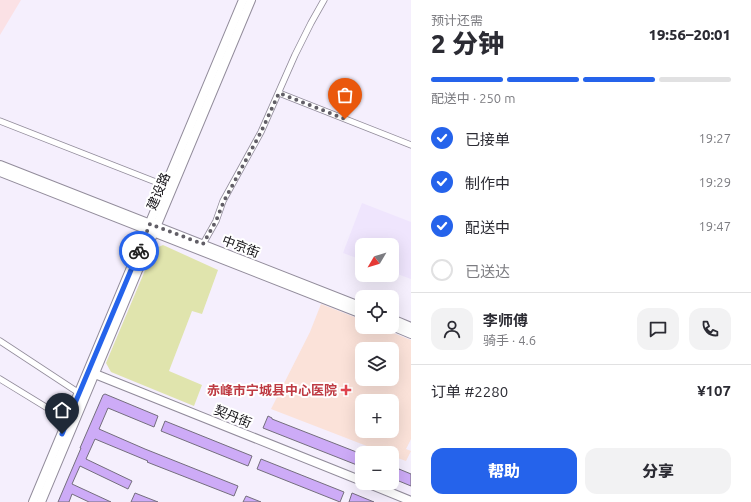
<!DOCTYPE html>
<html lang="zh">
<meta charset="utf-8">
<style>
:root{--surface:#fff;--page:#f2f2f3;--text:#2b2b33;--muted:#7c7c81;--line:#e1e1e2;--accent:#2563eb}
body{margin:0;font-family:Ubuntu,"Noto Sans SC",sans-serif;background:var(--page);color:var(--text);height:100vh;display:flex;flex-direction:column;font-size:15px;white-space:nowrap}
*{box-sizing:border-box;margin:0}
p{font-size:13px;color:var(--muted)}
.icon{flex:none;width:22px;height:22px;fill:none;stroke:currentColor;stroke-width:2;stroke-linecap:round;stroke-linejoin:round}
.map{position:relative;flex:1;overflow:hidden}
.side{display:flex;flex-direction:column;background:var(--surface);width:340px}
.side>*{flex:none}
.needle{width:26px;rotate:232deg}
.fabs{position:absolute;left:355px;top:238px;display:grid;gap:8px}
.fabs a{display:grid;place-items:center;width:44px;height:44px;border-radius:8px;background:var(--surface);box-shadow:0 4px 16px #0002;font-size:20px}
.pin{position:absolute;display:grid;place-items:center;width:34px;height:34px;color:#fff;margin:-41px -17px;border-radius:50% 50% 50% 0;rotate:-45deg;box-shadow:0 0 4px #0007}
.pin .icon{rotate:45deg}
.courier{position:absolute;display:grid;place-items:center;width:40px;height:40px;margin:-20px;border:3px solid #2563eb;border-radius:50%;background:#fff;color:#222;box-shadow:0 1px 5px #0007}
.headline em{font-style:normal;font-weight:800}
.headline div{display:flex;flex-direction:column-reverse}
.headline{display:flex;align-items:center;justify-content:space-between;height:68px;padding:0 20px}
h1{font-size:26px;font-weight:800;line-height:30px}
.bar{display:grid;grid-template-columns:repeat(4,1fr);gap:6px 4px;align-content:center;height:48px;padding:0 20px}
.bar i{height:5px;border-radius:3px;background:var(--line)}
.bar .selected{background:var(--accent)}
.bar p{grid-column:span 4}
.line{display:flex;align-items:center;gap:10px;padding:0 20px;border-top:1px solid var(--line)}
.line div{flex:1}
.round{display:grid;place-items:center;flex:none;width:42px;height:42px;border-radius:12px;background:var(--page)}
ol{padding:0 20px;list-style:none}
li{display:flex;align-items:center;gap:12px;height:44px}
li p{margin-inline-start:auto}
li .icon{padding:4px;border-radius:50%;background:var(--accent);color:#fff;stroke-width:4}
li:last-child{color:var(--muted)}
li i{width:22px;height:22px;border:2px solid var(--line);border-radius:50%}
.action{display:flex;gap:8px;margin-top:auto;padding:8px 20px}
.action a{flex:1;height:46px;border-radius:12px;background:var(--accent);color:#fff;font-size:16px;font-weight:800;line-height:46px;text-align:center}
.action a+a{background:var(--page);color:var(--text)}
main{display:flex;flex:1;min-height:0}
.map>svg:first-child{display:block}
.built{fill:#efe5fd}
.industrial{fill:#fbe1e5}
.medical{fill:#fbe2d9;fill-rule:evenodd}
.green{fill:#e0e4ad}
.building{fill:#cdabf7;stroke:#746e7d}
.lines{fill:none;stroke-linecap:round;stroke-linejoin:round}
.street-casing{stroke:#928c9b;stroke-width:7}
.secondary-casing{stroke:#928c9b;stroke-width:10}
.street{stroke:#fff;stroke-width:5.5}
.secondary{stroke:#fff;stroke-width:8}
.done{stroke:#615e66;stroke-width:4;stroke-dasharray:0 7.2}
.route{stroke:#2563eb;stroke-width:5}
.health-dot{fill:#e0444e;stroke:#fff;stroke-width:1.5}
.labels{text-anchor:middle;stroke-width:4;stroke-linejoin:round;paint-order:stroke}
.street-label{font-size:13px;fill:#121015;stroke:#fff}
.health-label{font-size:13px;font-weight:bold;fill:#be3a42;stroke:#fff;text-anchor:end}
</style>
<main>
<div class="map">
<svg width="411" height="502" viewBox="0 0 411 502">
<rect width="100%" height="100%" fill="#f5effd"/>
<path class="built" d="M 362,203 L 411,222 L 411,279 L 392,272 L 392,245 L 362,245 L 362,260 L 343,253 Z"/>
<path class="industrial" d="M 0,0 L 21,0 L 0,35 Z"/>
<path class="medical" d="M 321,304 L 362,320 L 362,327 L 378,327 L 411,340 L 411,439 L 406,449 L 411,451 L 406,461 L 392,456 L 392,453 L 385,453 L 271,409 L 310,332 ZM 362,349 L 392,349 L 392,379 L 362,379 ZM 362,401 L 392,401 L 392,431 L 362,431 Z"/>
<path class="green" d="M 163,245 L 218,270 L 202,314 L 192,311 L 169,371 L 202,385 L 194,406 L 111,372 L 106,363 L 154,249 Z"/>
<g class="building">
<path d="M 105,394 L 158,416 L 154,427 L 108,408 L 99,429 L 145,449 L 238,486 L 234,496 L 152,464 L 147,462 L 148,461 L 95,439 L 86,459 L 132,481 L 128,489 L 80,466 L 72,484 L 111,502 L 89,502 L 72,494 L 69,502 L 58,502 L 81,448 L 80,448 L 103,395 Z"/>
<path d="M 268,416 L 272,418 L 272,419 L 359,453 L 362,456 L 362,467 L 263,428 Z"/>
<path d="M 165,421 L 252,456 L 248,466 L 161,431 Z"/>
<path d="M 261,459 L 344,492 L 340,502 L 257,469 Z"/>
<path d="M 399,469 L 411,474 L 411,486 L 394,479 Z"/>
<path d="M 135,493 L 158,502 L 131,502 Z"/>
<path d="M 352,493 L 374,502 L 349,502 Z"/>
<path d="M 246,496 L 261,502 L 243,502 Z"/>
</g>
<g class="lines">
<defs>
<g id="street">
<path d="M 279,93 L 411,145"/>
<path d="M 0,121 L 166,186"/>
<path d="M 203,244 L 216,221 L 223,201 L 261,132 L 295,55 L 311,23 L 324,0"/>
<path d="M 0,341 L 79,393"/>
<path d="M 0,379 L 67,420"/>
</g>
<g id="secondary">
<path d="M 0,165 L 362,307"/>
<path d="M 0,172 L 362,314"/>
<path d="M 392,319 L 411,327"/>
<path d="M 392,326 L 411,334"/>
<path d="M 95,374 L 362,481"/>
<path d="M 367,483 L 411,501"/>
<path d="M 33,502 L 243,0"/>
<path d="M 41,502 L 251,0"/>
</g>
</defs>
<use href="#street" class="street-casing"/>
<use href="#secondary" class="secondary-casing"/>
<use href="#street" class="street"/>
<use href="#secondary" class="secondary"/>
</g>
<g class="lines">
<path class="done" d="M 139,251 L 150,224 L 203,244 L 216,221 L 224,201 L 261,132 L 279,93 L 345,119"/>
<path class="route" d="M 62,434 L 139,251"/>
</g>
<path class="health-dot" d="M344 384h4v4h4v4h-4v4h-4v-4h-4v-4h4z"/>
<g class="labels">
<g class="street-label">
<text transform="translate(158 191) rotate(-67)" y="5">建设路</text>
<text transform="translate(241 246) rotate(21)" y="5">中京街</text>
<text transform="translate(233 416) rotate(22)" y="5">契丹街</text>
</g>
<g class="health-label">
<text x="337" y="395">赤峰市宁城县中心医院</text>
</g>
</g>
</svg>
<div class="fabs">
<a><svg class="needle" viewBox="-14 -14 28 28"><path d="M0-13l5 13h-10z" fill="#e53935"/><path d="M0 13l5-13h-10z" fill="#7c7c81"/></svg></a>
<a><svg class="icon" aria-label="locate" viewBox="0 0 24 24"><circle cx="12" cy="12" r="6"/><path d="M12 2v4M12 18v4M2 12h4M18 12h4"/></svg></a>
<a><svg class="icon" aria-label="layers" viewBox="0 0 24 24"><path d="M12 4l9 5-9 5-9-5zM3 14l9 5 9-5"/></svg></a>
<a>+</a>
<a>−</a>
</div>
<div class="pin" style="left:345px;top:119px;background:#ea580c"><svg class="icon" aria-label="bag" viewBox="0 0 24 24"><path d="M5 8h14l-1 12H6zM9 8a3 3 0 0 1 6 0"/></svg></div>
<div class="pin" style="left:62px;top:434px;background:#1f2937"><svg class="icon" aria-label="home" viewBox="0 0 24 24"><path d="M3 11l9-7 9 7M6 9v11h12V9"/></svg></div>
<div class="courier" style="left:139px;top:251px"><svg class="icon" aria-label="bike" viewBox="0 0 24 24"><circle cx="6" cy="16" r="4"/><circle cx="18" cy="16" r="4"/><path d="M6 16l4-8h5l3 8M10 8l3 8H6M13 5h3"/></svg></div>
</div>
<section class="side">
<div class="headline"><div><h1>2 分钟</h1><p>预计还需</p></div><em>19:56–20:01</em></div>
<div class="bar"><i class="selected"></i><i class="selected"></i><i class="selected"></i><i></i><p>配送中 · 250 m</p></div>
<ol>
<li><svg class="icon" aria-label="check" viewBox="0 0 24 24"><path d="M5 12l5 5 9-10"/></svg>已接单<p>19:27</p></li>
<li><svg class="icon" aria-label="check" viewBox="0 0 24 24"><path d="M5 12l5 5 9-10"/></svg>制作中<p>19:29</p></li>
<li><svg class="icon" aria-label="check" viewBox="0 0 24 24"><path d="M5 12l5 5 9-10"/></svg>配送中<p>19:47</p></li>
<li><i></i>已送达</li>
</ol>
<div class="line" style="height:72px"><a class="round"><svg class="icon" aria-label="person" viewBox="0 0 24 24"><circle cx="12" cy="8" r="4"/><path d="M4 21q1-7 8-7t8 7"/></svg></a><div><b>李师傅</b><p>骑手 · 4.6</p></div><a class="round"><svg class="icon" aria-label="chat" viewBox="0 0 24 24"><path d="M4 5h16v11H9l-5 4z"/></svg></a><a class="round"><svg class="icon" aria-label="phone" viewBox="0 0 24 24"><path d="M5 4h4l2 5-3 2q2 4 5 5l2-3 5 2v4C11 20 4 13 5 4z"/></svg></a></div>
<div class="line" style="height:52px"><div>订单 #2280</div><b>¥107</b></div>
<div class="action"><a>帮助</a><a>分享</a></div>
</section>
</main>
